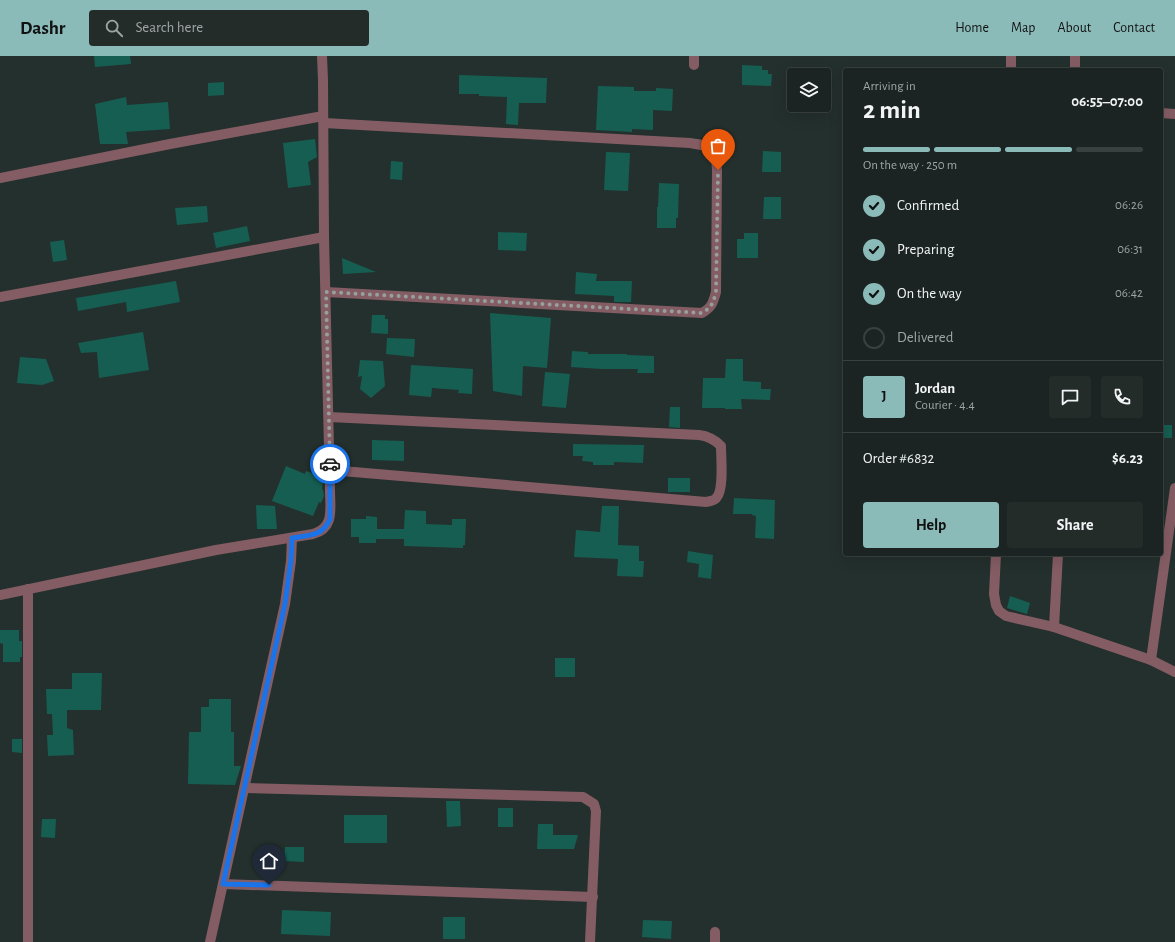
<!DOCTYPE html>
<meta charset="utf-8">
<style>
:root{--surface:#1b2422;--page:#242c2a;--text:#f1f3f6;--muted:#a0a4a5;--line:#394140;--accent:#8bbbb9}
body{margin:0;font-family:"Alegreya Sans",sans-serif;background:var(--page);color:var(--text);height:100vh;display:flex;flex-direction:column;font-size:15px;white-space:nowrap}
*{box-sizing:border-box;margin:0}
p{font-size:13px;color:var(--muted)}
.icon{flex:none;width:22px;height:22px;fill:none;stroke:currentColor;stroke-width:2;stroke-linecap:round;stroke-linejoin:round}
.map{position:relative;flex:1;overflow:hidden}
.details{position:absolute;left:843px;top:12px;width:320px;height:488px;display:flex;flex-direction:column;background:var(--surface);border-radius:4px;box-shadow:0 4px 16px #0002,0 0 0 1px var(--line)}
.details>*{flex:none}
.fabs{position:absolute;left:787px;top:12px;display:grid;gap:8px}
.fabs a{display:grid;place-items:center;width:44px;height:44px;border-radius:4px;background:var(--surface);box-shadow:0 4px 16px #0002,0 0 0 1px var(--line);font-size:20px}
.pin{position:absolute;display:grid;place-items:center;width:34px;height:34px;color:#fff;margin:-41px -17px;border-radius:50% 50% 50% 0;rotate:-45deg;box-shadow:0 0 4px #0007}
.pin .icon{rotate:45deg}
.courier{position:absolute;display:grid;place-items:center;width:40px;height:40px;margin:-20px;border:3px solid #1a73e8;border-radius:50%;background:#fff;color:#222;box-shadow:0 1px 5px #0007}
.overview em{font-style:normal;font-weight:700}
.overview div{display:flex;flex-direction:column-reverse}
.overview{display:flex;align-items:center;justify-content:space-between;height:68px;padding:0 20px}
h1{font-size:26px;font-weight:700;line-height:30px}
.bar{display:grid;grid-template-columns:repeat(4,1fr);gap:6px 4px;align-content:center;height:48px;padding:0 20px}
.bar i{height:5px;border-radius:3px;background:var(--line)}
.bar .on{background:var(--accent)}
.bar p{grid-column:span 4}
.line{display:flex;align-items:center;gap:10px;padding:0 20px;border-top:1px solid var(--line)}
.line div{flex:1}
.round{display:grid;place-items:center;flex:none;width:42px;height:42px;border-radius:4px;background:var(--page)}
ol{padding:0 20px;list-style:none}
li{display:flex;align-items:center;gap:12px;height:44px}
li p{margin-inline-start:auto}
li .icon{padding:4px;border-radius:50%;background:var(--accent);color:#111;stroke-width:4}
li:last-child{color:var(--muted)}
li i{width:22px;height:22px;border:2px solid var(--line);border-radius:50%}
.action{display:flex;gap:8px;margin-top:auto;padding:8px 20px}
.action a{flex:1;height:46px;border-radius:4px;background:var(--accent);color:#111;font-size:16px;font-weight:700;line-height:46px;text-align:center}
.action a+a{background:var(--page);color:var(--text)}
header{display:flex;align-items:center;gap:24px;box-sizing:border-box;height:56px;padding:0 20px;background:var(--accent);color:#111}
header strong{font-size:19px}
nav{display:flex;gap:22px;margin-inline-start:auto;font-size:14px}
.search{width:280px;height:36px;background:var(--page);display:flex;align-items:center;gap:10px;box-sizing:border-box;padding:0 14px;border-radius:4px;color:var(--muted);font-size:15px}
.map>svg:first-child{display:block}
.building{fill:#165e52}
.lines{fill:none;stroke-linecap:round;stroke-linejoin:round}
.street{stroke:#845c64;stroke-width:10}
.done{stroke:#97a09d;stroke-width:4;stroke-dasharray:0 7.2}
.route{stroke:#1a73e8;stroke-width:5}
</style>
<header>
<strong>Dashr</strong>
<div class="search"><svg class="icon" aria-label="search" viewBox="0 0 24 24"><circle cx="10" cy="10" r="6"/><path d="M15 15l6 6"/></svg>Search here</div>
<nav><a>Home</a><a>Map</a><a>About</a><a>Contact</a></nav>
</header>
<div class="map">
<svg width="1175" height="886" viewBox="0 0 1175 886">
<rect width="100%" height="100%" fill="#24302d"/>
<g class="building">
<path d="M 94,0 L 130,0 L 131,8 L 95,11 Z"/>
<path d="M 742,9 L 762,10 L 762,14 L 768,14 L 768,18 L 772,18 L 771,30 L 742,29 Z"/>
<path d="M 459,19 L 547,22 L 546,47 L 519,47 L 518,69 L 506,68 L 507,41 L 479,40 L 479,38 L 459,38 Z"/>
<path d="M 224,26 L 224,39 L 208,40 L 208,27 Z"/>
<path d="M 598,30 L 634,31 L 634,35 L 656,35 L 656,32 L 673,33 L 672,55 L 653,54 L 653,74 L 632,73 L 632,76 L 596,74 Z"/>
<path d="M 126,41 L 127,49 L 168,46 L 170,73 L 126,76 L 128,88 L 100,88 L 95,48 Z"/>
<path d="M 315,83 L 317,101 L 308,106 L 311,129 L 288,132 L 283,87 Z"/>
<path d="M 763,95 L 781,96 L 781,116 L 762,116 Z"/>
<path d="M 606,96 L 630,97 L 628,135 L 604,134 Z"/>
<path d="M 391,105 L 403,106 L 402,124 L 390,123 Z"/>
<path d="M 659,127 L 679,128 L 678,162 L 676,162 L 676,172 L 657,172 L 657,151 L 658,151 Z"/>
<path d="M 764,141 L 781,141 L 781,163 L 763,163 Z"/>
<path d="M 207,150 L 208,166 L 177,169 L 175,152 Z"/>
<path d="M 247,170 L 250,185 L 216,192 L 213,177 Z"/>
<path d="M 498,176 L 527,177 L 526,195 L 498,194 Z"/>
<path d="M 744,177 L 758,177 L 758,202 L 737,202 L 737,183 L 744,183 Z"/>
<path d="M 64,184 L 67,204 L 53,206 L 50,186 Z"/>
<path d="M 342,202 L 376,216 L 343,218 Z"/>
<path d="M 576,216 L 597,218 L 596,225 L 632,225 L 631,246 L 614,246 L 614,240 L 575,238 Z"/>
<path d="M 176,225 L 180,246 L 127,256 L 126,246 L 78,255 L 76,242 Z"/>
<path d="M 490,257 L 551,262 L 547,312 L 523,310 L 522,340 L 493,335 Z"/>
<path d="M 372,259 L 385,259 L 385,263 L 388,263 L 388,278 L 371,277 Z"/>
<path d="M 143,276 L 149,314 L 99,322 L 97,296 L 81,297 L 78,287 Z"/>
<path d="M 387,282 L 415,283 L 414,301 L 386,298 Z"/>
<path d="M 572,295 L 588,296 L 588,298 L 627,298 L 627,299 L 654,300 L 654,317 L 637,317 L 638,313 L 602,313 L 571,311 Z"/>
<path d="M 20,301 L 46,303 L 54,325 L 42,329 L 17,327 Z"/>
<path d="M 726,303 L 743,303 L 743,325 L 761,326 L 761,333 L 771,333 L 770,344 L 741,343 L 742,353 L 725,353 L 725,352 L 702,352 L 703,322 L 725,322 Z"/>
<path d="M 360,304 L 383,305 L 385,330 L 371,342 L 360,333 L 362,320 L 358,321 Z"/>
<path d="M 411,309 L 473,313 L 472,338 L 458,337 L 459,334 L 432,332 L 431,341 L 409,339 Z"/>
<path d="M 545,316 L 570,318 L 566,352 L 542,350 Z"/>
<path d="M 670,351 L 680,351 L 680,372 L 669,371 Z"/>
<rect x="1161" y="369" width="11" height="13"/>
<path d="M 372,384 L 404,385 L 404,405 L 372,404 Z"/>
<path d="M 573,388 L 644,389 L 643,407 L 614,406 L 614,409 L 593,409 L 593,406 L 582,405 L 583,400 L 573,400 Z"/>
<path d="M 286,410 L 305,418 L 306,415 L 318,419 L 318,423 L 323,425 L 322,433 L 323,434 L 324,440 L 321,447 L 319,446 L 313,460 L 272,445 Z"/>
<rect x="668" y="422" width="22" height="14"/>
<path d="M 734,442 L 775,444 L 774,483 L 755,482 L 756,460 L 752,459 L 752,458 L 733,458 Z"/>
<path d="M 256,449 L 275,450 L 277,473 L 257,473 Z"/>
<path d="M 602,450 L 619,450 L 618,489 L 639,490 L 639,505 L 644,505 L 643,521 L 617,520 L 618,503 L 574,501 L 576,474 L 600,476 Z"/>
<path d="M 405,454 L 426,455 L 426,468 L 452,469 L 452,463 L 466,463 L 465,489 L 463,489 L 463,492 L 404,490 L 404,483 L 376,483 L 376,487 L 359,487 L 359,481 L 351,481 L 351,463 L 366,463 L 366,460 L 377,461 L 377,473 L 404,473 Z"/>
<path d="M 688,495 L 713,499 L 711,523 L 698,521 L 699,508 L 687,506 Z"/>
<path d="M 1010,540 L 1030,547 L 1027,558 L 1007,552 Z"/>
<path d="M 0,574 L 19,574 L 19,585 L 22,585 L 22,601 L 20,601 L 20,606 L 3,606 L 3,588 L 0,587 Z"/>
<rect x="555" y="602" width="20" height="19"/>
<path d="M 72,617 L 102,617 L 101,654 L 67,654 L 67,672 L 73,674 L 74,699 L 48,700 L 47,679 L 53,679 L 52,658 L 47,658 L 46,633 L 72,633 Z"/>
<path d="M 209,643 L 231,643 L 231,676 L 234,676 L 234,710 L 241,710 L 235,729 L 188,728 L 189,676 L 201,676 L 201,651 L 209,651 Z"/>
<path d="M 12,683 L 22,683 L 22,697 L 12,696 Z"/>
<path d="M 446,745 L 460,745 L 461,770 L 447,771 Z"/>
<rect x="498" y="752" width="15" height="19"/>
<rect x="344" y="759" width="43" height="28"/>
<path d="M 42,763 L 56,763 L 55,782 L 41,781 Z"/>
<path d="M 538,768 L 553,768 L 553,779 L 578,779 L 574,793 L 537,793 Z"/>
<path d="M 285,791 L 304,791 L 304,806 L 284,805 Z"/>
<path d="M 282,854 L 331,856 L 330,880 L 281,878 Z"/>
<rect x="443" y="861" width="22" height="22"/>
<path d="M 643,864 L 672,865 L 671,883 L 642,881 Z"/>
</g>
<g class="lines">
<g class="street">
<path d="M 694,9 L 694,0"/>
<path d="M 1011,14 L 1011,0"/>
<path d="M 1075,14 L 1075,0"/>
<path d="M 1161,57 L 1175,58"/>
<path d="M 324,67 L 690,87 C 711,90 716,91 717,114 L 716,236 C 713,247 712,251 702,257 L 326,236"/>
<path d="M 0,122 L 170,88 L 323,60"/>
<path d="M 0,241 L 324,181"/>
<path d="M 329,361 L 699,379 C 708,380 714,383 721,390 C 721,401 724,433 717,441 C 715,445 710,445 706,446 L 330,414"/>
<path d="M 996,498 L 994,538 L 996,549 L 999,555 L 1006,560 L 1054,571"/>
<path d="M 1058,498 L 1054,571 L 1151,604 L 1175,616"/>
<path d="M 28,533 L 28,886"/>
<path d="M 0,539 L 216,494 L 313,478 C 335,472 330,452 330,434 L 324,181 L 323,24 L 322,0"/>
<path d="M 1151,604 L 1175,432"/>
<path d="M 245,732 L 583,741 L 594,748 L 596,755 L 590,886"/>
<path d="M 223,828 L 593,841"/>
<path d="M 210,886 L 285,548 L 291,505 L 292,482"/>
<path d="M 715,886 L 715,876"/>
</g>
</g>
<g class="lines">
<path class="done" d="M 330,408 L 326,236 L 702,257 C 712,251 713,247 716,236 L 718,114"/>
<path class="route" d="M 269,829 L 223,828 L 285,548 L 291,504 L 292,482 C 309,479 322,481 330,463 L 330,408"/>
</g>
</svg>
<div class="fabs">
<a><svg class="icon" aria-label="layers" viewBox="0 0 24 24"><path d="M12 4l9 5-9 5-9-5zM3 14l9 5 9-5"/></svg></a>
</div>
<div class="pin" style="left:718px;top:114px;background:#ea580c"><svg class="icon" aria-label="bag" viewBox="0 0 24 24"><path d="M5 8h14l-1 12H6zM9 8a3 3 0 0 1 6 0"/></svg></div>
<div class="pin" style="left:269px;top:829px;background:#1f2937"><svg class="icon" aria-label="home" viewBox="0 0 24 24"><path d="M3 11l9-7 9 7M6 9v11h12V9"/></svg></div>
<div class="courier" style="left:330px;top:408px"><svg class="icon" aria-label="car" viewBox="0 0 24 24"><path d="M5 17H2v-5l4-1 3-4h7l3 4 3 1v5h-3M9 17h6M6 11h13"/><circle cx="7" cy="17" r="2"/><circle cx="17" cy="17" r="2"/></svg></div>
<section class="details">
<div class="overview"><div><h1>2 min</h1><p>Arriving in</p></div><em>06:55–07:00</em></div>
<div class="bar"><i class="on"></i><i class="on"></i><i class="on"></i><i></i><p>On the way · 250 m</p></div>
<ol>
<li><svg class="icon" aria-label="check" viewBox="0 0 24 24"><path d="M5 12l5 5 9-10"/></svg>Confirmed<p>06:26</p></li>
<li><svg class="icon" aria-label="check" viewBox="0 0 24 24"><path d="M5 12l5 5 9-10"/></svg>Preparing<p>06:31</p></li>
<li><svg class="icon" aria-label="check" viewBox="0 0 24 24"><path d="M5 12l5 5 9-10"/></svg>On the way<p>06:42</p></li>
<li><i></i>Delivered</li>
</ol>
<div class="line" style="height:72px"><b class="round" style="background:var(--accent);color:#111">J</b><div><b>Jordan</b><p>Courier · 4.4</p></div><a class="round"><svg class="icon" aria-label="chat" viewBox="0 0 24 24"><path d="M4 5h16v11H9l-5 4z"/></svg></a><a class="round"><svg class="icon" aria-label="phone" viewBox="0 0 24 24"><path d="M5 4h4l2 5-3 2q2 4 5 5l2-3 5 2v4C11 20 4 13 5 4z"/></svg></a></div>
<div class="line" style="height:52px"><div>Order #6832</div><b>$6.23</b></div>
<div class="action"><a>Help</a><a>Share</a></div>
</section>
</div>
